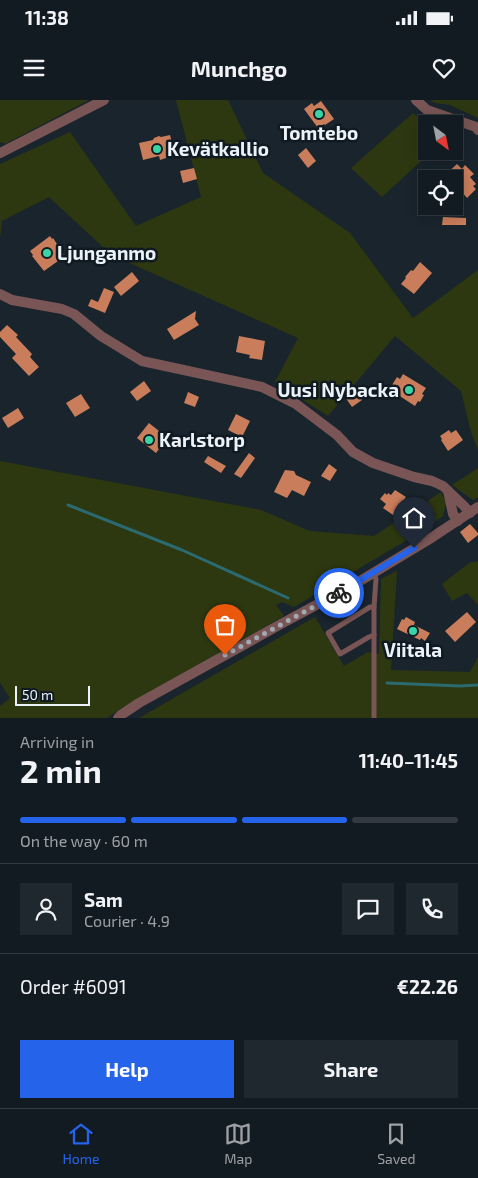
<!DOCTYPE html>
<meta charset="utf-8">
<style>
:root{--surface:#131b22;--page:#20282f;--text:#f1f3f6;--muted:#9da1a5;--line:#323940;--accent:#2563eb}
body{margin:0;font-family:"Exo 2",sans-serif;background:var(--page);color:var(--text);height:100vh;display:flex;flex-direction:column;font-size:19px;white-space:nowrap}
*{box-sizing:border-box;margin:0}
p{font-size:16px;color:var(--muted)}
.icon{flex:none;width:28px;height:28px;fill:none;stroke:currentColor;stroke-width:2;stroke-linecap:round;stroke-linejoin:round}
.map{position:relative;height:618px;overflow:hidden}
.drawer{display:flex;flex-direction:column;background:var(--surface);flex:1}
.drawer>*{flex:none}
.needle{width:32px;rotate:148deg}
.fabs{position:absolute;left:418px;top:15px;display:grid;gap:10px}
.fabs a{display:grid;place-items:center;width:45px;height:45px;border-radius:0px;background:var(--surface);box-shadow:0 2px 12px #0003,0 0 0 1px var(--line);font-size:25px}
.scale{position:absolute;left:15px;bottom:12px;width:75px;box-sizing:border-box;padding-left:5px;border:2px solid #ebf2f8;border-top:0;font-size:14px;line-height:18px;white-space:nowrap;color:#ebf2f8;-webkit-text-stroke:4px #101a23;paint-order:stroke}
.pin{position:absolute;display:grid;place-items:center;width:42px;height:42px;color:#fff;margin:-51px -21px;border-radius:50% 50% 50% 0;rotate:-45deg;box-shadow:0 0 5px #0007}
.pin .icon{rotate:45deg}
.courier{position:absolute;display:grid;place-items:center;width:50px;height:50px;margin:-25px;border:4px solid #2563eb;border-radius:50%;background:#fff;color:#222;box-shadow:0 1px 6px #0007}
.summary em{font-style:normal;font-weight:700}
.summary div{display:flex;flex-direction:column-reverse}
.summary{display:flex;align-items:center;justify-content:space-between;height:85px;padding:0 20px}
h1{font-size:32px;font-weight:700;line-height:38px}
.bar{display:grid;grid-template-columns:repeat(4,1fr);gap:8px 5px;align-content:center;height:60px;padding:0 20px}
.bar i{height:6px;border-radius:4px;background:var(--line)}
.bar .current{background:var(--accent)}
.bar p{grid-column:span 4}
.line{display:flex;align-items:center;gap:12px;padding:0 20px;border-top:1px solid var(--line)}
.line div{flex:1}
.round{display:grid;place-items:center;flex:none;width:52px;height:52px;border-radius:0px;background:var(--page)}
.button{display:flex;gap:10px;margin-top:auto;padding:10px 20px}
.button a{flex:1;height:58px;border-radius:0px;background:var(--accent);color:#fff;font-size:20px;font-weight:700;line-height:58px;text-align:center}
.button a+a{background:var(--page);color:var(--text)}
.status{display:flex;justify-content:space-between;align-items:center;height:35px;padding:0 25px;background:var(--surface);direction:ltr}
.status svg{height:14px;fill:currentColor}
header{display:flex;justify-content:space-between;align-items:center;height:65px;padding:0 20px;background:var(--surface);font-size:22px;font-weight:700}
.tab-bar{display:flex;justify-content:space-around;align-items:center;height:70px;border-top:1px solid var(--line);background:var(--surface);font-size:14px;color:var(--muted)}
.tab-bar a{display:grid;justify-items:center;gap:2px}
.tab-bar .current{color:var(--accent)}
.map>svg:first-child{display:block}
.green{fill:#2d3810}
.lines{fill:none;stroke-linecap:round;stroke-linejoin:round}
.stream{stroke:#2b6a70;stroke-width:3}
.building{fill:#ca7d5b}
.lane{stroke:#795555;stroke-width:5}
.street{stroke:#795555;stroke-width:10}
.done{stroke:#a2aab1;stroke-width:5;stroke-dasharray:0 9}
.route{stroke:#2563eb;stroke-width:6}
.poi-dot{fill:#39d4a5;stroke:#101a23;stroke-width:2}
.labels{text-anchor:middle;stroke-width:5;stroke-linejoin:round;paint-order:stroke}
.poi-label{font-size:19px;font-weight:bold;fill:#ebf2f8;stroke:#101a23;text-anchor:start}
</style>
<div class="status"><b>11:38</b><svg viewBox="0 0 49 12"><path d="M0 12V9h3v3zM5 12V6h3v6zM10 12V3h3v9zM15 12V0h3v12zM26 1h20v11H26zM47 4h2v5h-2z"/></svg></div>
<header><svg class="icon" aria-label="menu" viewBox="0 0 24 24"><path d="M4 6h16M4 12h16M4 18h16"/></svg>Munchgo<svg class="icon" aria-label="heart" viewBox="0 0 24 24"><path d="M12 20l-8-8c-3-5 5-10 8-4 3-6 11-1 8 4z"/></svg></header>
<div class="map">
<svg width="478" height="618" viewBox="0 0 478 618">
<rect width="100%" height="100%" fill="#19242d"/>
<g class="green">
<path d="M 0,0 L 89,0 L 5,44 L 2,42 L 0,43 Z"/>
<path d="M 176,0 L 228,0 L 263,73 L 350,133 L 413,218 L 478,170 L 478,350 L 471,332 L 461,291 L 395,236 L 328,316 L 275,282 L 298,238 L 125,161 L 105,149 L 49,97 L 2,121 L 0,139 L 0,64 L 70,32 L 136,126 L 201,97 Z"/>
<path d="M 430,0 L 478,0 L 478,18 L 450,5 L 435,3 Z"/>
<path d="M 413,13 L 426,25 L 426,51 L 432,51 L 382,97 L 351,68 Z"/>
<path d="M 0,361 L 261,410 L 310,431 L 374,436 L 441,392 L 446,403 L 443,416 L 424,430 L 294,507 L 282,502 L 276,505 L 284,516 L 122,608 L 107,618 L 0,618 L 0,606 L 10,598 L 0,583 Z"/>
<path d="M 478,368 L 478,397 L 473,400 L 452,385 Z"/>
<path d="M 478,461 L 478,505 L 467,493 L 452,501 L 442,484 L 469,463 Z"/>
<path d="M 397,471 L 391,570 L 470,572 L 478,557 L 478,618 L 139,618 L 315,517 L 344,566 L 368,552 L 379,554 L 381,479 Z"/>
</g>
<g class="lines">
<g class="stream">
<path d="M 68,405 L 182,450 L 288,498"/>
<path d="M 387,583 L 460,586 L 478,585"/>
</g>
</g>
<g class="building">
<path d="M 321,1 L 334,19 L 325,25 L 324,24 L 318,28 L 304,9 L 312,3 L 314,6 Z"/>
<path d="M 170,35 L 175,55 L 160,60 L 159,56 L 143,60 L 139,43 L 153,40 L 154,38 L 159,36 L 161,37 Z"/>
<path d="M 306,48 L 316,61 L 308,68 L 298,55 Z"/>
<path d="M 457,64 L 462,69 L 465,65 L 474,74 L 470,77 L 476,84 L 473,86 L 476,89 L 467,98 L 454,83 L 454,79 L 449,79 L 445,75 Z"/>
<path d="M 194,68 L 197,79 L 183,83 L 180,71 Z"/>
<path d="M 443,117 L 466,118 L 466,125 L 442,125 Z"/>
<path d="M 50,136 L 52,139 L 53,138 L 65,156 L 44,171 L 32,156 L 33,155 L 30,151 Z"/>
<path d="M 420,162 L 432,173 L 414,194 L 401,184 L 406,178 L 405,177 L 411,170 L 413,171 Z"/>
<path d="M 132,172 L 139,181 L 121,196 L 114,187 Z"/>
<path d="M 104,188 L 114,192 L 105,213 L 88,206 L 91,199 L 98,202 Z"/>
<path d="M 196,211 L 195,219 L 199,225 L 174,240 L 167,229 Z"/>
<path d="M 7,225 L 18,235 L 16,237 L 32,254 L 30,257 L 39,267 L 29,276 L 12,258 L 16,254 L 0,237 L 0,232 Z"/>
<path d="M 239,236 L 265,241 L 262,260 L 249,258 L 250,255 L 236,252 Z"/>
<path d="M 403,274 L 426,288 L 422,294 L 424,295 L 420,302 L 418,301 L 415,306 L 392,291 L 395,286 L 392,285 L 397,277 L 400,279 Z"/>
<path d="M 144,281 L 151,291 L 137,301 L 130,292 Z"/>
<path d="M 354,290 L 362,300 L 352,307 L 345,297 Z"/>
<path d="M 188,292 L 199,297 L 195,307 L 184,303 Z"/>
<path d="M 81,294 L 90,308 L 75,317 L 66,303 Z"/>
<path d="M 18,308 L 24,318 L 8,328 L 2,318 Z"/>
<path d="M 236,314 L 250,321 L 242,337 L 228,330 Z"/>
<path d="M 149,323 L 164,335 L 158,342 L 162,345 L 156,353 L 137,338 Z"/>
<path d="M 449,330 L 451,333 L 456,330 L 463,340 L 448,351 L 441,340 L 442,339 L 440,336 Z"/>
<path d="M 249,353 L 255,358 L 241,378 L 234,374 Z"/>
<path d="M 208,356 L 226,366 L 221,373 L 204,362 Z"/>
<path d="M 329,364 L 337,370 L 330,381 L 321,376 Z"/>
<path d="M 285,370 L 294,371 L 296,375 L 311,382 L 304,396 L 292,390 L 287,398 L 274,392 Z"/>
<path d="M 395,390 L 406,397 L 393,415 L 383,408 L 386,404 L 380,399 L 385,393 L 387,395 L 388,393 L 391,395 Z"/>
<path d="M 470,424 L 478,433 L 478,435 L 468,443 L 460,432 Z"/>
<path d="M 467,512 L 476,522 L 455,542 L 445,531 Z"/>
<path d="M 406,517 L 415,522 L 414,525 L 430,533 L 425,541 L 421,538 L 420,540 L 397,529 L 402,519 L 404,520 Z"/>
</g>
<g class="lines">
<g class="lane">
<path d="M 374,535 L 369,537 L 340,554 L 328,533 L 370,507 L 374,507"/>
<path d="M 374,618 L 374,507 L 376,479 L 374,473"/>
</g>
<g class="street">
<path d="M 416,0 L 427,10 L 476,27 L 478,30"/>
<path d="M 0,53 L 104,0"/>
<path d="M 0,194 L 12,200 L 62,209 L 74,214 L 101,236 L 142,261 L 262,287 L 296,304 L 337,335 L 353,352 L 373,363 L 414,377 L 432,381 L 443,386 L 464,406 L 470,413"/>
<path d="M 448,391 L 453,414 L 458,421"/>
<path d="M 118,618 L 121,615 L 139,603 L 281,524 L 355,484 L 428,440 L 478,407"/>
</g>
</g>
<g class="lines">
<path class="done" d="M 225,555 L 339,493"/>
<path class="route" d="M 339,493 L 414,448"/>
</g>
<g class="poi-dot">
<circle cx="319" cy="14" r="5"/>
<circle cx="157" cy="49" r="5"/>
<circle cx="47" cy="153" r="5"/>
<circle cx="409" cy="290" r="5"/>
<circle cx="149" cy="340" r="5"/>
<circle cx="413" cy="531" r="5"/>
</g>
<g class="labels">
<g class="poi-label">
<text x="319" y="40" text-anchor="middle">Tomtebo</text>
<text x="167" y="56">Kevätkallio</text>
<text x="57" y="160">Ljunganmo</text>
<text x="399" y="297" text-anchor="end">Uusi Nybacka</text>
<text x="159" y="347">Karlstorp</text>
<text x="413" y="557" text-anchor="middle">Viitala</text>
</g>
</g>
</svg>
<div class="fabs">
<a><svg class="needle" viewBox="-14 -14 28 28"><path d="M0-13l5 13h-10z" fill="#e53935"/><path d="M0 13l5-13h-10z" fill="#9da1a5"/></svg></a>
<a><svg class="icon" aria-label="locate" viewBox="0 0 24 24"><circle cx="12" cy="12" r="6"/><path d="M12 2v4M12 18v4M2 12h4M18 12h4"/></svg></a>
</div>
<div class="scale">50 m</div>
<div class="pin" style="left:225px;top:555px;background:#ea580c"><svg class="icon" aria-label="bag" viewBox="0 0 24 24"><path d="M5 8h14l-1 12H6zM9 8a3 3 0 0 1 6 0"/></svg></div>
<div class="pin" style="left:414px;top:448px;background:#1f2937"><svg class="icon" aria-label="home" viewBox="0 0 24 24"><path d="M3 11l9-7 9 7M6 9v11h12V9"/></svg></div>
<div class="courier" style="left:339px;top:493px"><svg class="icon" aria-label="bike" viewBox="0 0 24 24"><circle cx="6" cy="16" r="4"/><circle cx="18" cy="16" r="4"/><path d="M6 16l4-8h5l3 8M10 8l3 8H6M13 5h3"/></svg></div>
</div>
<section class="drawer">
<div class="summary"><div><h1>2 min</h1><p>Arriving in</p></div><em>11:40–11:45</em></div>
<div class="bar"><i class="current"></i><i class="current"></i><i class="current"></i><i></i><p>On the way · 60 m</p></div>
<div class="line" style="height:90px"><a class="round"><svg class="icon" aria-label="person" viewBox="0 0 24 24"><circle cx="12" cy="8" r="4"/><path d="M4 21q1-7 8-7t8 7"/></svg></a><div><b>Sam</b><p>Courier · 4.9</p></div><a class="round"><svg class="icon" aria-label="chat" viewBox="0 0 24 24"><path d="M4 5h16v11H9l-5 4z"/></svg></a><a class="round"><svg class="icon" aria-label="phone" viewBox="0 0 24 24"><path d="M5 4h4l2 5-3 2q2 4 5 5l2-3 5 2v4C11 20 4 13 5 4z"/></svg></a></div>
<div class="line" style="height:65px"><div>Order #6091</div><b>€22.26</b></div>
<div class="button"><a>Help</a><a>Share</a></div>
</section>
<nav class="tab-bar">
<a class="current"><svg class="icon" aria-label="home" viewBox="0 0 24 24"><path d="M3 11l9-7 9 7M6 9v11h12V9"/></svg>Home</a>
<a><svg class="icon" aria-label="map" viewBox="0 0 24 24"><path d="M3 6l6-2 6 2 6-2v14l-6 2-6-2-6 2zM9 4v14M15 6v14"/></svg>Map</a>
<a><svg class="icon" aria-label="saved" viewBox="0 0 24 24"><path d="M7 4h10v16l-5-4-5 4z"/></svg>Saved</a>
</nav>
